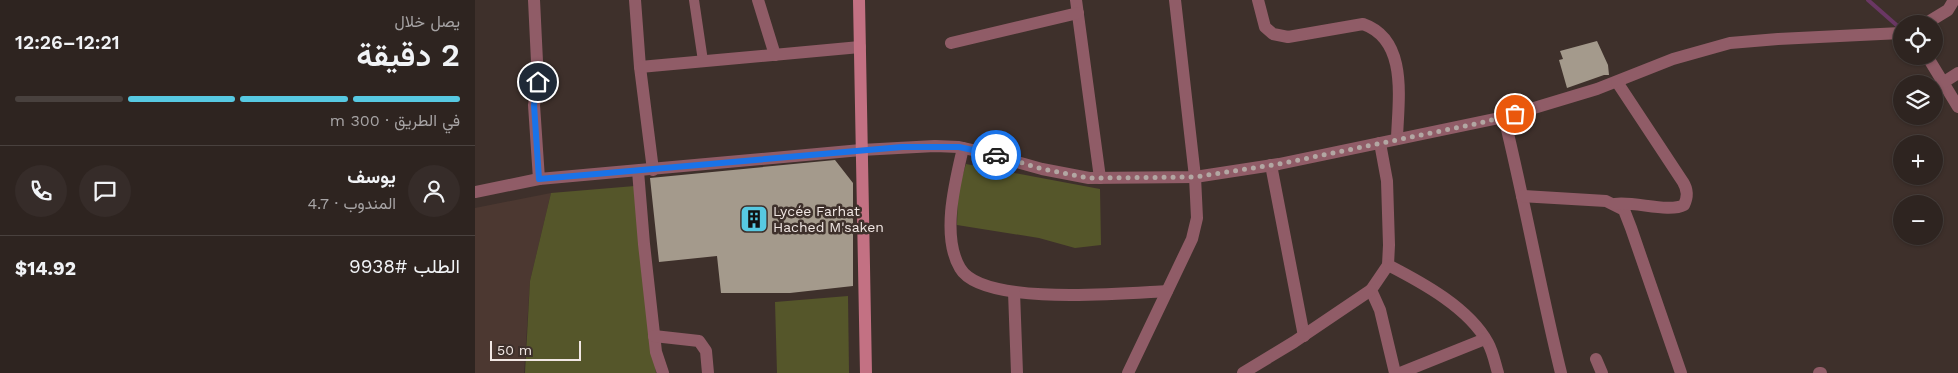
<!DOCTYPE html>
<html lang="ar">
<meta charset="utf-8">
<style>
:root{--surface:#2e2420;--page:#362c29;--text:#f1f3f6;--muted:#a7a4a5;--line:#49413e;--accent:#57c9e2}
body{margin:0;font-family:"Work Sans",Vazirmatn,sans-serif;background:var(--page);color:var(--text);direction:rtl;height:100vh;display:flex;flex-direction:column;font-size:19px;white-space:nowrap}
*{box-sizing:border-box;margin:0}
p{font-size:16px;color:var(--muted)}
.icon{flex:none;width:28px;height:28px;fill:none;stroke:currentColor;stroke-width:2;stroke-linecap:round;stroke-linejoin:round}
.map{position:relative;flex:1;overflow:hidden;direction:ltr}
.details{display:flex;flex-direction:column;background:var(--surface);width:475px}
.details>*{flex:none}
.controls{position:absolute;left:1418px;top:15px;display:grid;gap:10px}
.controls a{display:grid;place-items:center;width:50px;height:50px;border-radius:50%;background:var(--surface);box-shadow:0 1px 4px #0004,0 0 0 1px var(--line);font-size:25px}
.scale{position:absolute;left:15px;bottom:12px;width:91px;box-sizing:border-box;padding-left:5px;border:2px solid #f1e7e4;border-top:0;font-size:14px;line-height:18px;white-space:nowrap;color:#f1e7e4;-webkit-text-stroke:4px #3e302b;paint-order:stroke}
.pin{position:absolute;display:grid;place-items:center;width:42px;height:42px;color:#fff;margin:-21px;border:2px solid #fff;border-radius:50%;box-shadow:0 1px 5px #0007}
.courier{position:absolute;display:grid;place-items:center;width:50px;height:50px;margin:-25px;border:4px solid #1a73e8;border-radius:50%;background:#fff;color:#222;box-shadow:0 1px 6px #0007}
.summary em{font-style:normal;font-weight:600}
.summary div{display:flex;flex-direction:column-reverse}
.summary{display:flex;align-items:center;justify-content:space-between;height:85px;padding:0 15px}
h1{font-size:32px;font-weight:600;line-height:38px}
.bar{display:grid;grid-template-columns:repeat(4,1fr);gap:8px 5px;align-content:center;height:60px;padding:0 15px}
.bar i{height:6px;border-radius:4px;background:var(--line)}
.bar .on{background:var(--accent)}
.bar p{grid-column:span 4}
.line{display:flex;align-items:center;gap:12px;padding:0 15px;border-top:1px solid var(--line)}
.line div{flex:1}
.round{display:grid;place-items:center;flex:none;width:52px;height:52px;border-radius:26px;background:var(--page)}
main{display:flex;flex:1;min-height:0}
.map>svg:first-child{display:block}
.built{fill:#4c3831}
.green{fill:#55562a}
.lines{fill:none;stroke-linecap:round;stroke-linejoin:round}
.stream{stroke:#6a3764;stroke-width:4}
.building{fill:#a49a8c}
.pedestrian{stroke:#905c67;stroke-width:10}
.minor{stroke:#905c67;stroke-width:12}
.secondary{stroke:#c37183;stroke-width:12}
.done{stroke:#b2a7a3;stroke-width:5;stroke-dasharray:0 9}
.route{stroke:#1a73e8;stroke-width:6}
.labels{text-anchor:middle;stroke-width:5;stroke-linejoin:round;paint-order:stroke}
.poi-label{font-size:14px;fill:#f1e7e4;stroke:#3e302b;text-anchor:start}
</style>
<main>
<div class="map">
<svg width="1483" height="373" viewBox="0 0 1483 373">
<rect width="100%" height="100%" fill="#3e302b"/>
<path class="built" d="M 76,193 L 55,281 L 49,373 L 0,373 L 0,208 Z"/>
<g class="green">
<path d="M 491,164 L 625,189 L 626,245 L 600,248 L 564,238 L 482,225 L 483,190 Z"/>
<path d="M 160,186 L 181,373 L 50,373 L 55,281 L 76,193 Z"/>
<path d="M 373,296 L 374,373 L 302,373 L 300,302 Z"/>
</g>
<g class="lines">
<path class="stream" d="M 1393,0 L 1426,29"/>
</g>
<g class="building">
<path d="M 1122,41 L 1133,65 L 1134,75 L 1129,75 L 1092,88 L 1084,60 L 1088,59 L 1085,51 Z"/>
<path d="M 360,160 L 378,183 L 378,286 L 315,293 L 246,293 L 242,256 L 184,262 L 175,178 Z"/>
</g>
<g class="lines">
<path class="pedestrian" d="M 219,0 L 228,61"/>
<g class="minor">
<path d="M 59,0 L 63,82 L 59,105 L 64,179"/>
<path d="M 160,0 L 165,67 L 178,170"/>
<path d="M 283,0 L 300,55"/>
<path d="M 601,0 L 625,178"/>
<path d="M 783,0 L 790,27 L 798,34 L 813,37 L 888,24 C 934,40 923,101 922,139"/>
<path d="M 1450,24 L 1473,10 L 1479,0"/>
<path d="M 476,43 L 603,13"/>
<path d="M 1452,56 L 1483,107"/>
<path d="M 165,67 L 385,47"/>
<path d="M 1469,82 L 1483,73"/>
<path d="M 1029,117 C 1050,202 1065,288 1086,373"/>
<path d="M 905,143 L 912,181 L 914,245 L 913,265 L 896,290 L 905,310 L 920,373"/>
<path d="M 488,148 C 480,182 466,236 485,268 C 507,307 651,293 692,291"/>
<path d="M 796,165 L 829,336"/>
<path d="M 163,171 L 169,244 L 181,352 L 188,373"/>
<path d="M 0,192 L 64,179 L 386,150 L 460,146 L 484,147 L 502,151 L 567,169 L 614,178 L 720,177 L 804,164 L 1029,117 L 1122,89 L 1198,59 L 1255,43 L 1303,39 L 1426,33"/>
<path d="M 1047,196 L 1131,201 L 1149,210 L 1156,228 L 1206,373"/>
<path d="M 1140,204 C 1159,201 1194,213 1209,205 C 1213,197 1213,190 1208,182 L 1142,82"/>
<path d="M 913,265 C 948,283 994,308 1013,343 C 1018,352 1020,363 1023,373"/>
<path d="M 539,292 L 542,373"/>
<path d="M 179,336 L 224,341 L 231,351 L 233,373"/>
<path d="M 1121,359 L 1127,373"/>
<path d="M 653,373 L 717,239 L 722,218 L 720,177 L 700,0"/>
<path d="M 768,373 L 819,342 L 896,290"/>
<path d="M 925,373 L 1010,339"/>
<path d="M 1344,373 L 1346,373"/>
</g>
<path class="secondary" d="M 384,0 L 391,373"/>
</g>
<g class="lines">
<path class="done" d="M 521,155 L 567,169 L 614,178 L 720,177 L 804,164 L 1005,123 L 1040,114"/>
<path class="route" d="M 63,82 L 59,105 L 64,179 L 427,147 L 484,147 L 521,155"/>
</g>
<defs>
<symbol id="building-square" viewBox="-11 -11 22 22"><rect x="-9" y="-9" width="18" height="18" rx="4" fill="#57c9e2" stroke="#3e302b"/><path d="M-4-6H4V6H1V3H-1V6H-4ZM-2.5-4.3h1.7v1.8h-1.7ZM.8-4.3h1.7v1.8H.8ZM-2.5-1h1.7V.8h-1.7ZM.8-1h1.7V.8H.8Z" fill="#111"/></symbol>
</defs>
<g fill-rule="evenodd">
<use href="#building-square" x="263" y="203" width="32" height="32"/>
</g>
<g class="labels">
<g class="poi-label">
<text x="298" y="216">Lycée Farhat<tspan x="298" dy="16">Hached M'saken</tspan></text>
</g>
</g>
</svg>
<div class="controls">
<a><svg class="icon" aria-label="locate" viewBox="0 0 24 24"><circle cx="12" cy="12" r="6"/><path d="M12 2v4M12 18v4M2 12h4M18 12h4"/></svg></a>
<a><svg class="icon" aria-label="layers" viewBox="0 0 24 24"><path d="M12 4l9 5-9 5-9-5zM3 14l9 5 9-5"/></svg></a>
<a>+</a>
<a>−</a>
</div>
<div class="scale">50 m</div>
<div class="pin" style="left:1040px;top:114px;background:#ea580c"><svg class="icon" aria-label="bag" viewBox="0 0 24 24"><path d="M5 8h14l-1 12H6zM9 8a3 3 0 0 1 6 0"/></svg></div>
<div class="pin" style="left:63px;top:82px;background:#1f2937"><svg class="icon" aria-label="home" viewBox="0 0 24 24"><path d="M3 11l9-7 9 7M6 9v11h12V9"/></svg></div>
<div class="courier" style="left:521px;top:155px"><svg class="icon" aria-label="car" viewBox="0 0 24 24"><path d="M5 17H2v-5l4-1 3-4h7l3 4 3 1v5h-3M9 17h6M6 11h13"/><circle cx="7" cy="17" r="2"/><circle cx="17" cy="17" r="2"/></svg></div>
</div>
<section class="details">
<div class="summary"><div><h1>2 دقيقة</h1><p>يصل خلال</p></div><em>12:21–12:26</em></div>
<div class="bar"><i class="on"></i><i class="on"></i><i class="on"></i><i></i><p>في الطريق · 300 m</p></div>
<div class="line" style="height:90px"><a class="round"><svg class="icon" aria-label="person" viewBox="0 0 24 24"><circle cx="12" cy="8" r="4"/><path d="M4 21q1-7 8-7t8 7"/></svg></a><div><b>يوسف</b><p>المندوب · 4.7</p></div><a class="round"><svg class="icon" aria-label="chat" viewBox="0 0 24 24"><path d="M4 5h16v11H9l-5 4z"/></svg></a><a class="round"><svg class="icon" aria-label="phone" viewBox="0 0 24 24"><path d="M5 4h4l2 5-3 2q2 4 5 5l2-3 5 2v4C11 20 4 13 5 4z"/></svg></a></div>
<div class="line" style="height:65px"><div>الطلب #9938</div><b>$14.92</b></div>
</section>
</main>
